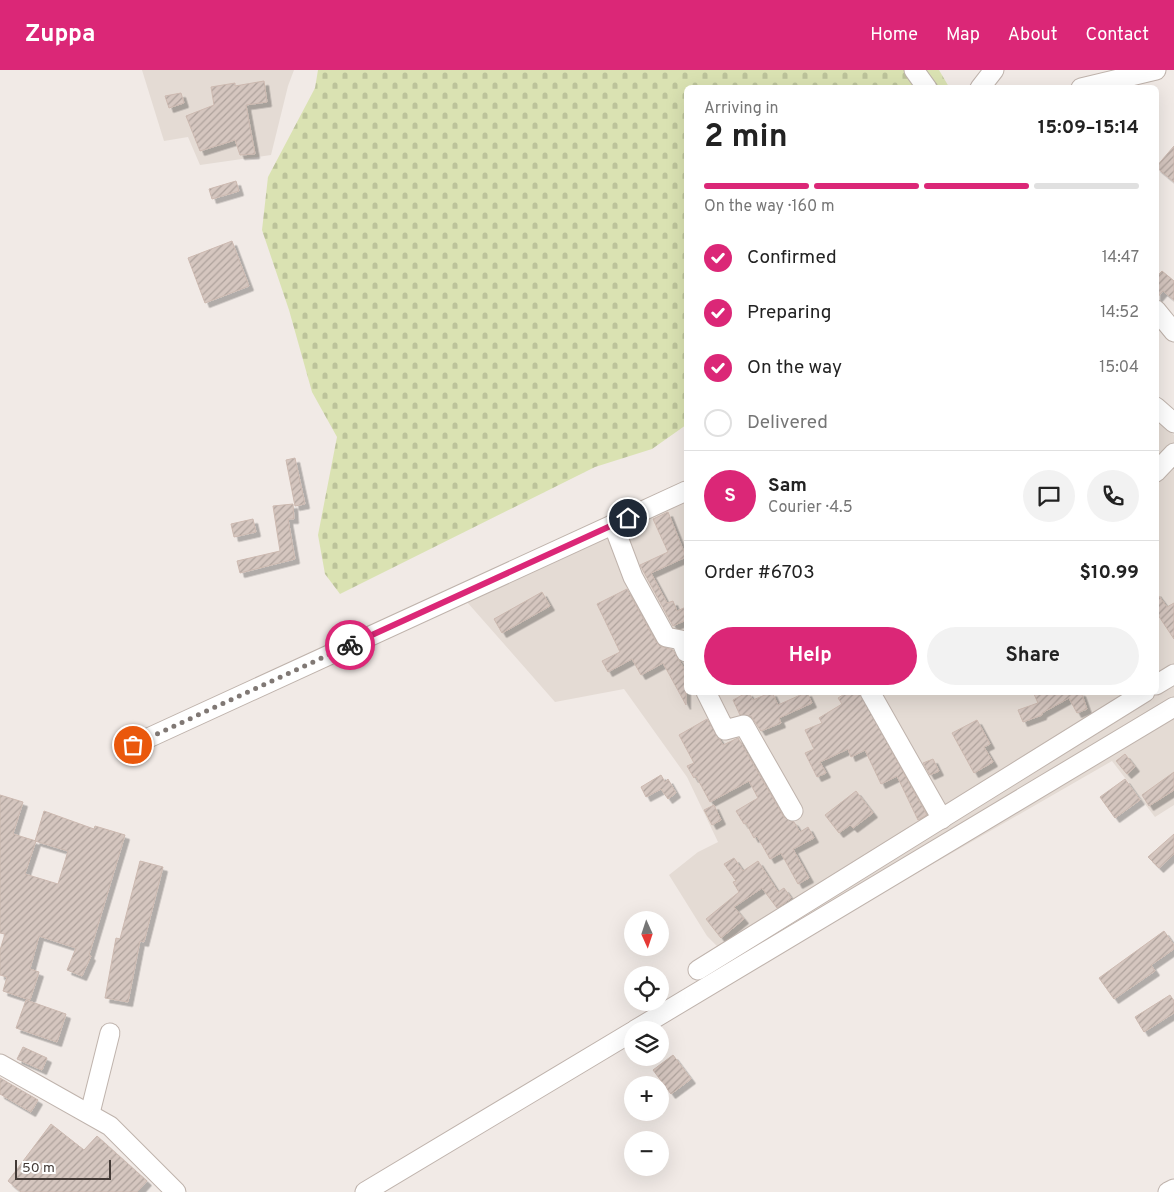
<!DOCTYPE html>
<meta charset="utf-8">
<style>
:root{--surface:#fff;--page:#f2f2f2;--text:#222;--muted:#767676;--line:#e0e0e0;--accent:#db2777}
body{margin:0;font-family:Overpass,sans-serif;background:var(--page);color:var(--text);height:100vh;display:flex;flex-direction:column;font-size:19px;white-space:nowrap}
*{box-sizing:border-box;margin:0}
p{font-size:16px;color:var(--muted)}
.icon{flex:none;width:28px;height:28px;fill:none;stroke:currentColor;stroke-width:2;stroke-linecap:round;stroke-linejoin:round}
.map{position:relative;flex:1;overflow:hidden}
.details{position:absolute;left:684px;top:15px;width:475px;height:610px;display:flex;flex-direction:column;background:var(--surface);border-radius:8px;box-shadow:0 5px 20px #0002}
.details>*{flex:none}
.needle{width:32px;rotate:177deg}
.fabs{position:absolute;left:624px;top:841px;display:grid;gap:10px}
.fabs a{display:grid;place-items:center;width:45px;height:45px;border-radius:50%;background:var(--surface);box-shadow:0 5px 20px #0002;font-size:25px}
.scale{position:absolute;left:15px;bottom:12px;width:96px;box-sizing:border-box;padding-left:5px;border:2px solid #433a36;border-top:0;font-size:14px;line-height:18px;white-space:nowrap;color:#433a36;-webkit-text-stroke:4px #fff;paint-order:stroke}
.pin{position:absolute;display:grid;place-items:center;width:42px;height:42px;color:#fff;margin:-21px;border:2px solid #fff;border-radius:50%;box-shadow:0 1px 5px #0007}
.courier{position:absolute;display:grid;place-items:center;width:50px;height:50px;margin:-25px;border:4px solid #db2777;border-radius:50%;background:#fff;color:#222;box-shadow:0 1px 6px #0007}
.head em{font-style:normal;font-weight:700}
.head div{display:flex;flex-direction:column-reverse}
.head{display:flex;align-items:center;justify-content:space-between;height:85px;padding:0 20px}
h1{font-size:32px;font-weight:700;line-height:38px}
.bar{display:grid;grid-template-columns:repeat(4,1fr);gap:8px 5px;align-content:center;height:60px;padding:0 20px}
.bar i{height:6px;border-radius:4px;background:var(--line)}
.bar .selected{background:var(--accent)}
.bar p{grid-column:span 4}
.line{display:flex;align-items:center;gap:12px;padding:0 20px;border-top:1px solid var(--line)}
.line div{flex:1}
.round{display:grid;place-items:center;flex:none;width:52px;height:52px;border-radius:26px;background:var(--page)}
ol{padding:0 20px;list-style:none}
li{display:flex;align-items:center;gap:15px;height:55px}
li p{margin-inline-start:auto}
li .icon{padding:5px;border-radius:50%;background:var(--accent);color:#fff;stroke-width:4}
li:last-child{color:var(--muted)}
li i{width:28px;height:28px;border:2px solid var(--line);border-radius:50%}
.primary-button{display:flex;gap:10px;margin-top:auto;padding:10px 20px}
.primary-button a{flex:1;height:58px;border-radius:30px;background:var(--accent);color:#fff;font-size:20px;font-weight:700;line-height:58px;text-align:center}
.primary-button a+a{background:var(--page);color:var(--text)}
header{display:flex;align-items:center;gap:30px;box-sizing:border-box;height:70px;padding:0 25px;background:var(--accent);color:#fff}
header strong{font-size:24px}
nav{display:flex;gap:28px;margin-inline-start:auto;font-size:18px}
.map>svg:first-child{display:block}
.residential{fill:#e4dbd4}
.cemetery{fill:url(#cemetery-stones)}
.building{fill:url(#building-hatch);stroke:#ccb9b0;filter:url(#shadow)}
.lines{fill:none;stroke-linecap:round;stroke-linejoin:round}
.minor-casing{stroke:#bfb3ac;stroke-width:21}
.minor{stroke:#fff;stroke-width:19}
.done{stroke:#807874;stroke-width:5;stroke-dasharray:0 9}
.route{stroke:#db2777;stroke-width:6}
</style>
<header>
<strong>Zuppa</strong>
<nav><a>Home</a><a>Map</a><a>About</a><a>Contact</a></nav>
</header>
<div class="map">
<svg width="1174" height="1122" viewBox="0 0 1174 1122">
<defs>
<pattern id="cemetery-stones" width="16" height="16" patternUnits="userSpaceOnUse" patternTransform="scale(1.25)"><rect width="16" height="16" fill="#dae2b2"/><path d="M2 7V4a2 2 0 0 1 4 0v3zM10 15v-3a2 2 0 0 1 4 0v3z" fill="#bcc39a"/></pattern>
<pattern id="building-hatch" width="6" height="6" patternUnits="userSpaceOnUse" patternTransform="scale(1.25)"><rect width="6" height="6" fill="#d5c6bf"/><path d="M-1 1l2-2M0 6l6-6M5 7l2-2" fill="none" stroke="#aea29c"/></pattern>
<filter id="shadow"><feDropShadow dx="4.5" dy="4.5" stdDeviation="0" flood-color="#0004"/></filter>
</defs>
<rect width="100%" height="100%" fill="#f1eae6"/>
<g class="residential">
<path d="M 142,0 L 294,0 L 288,16 L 271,85 L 200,95 L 188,67 L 164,71 Z"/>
<path d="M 1156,349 L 1174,365 L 1174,735 L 1155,747 L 1112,691 L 757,895 L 749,889 L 717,876 L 707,866 L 669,805 L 698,782 L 718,772 L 687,707 L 624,619 L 555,632 L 467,532 L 686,425 L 686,622 L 1156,622 Z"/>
</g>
<path class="cemetery" d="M 318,0 L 939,0 L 949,17 L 686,18 L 686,355 L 652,379 L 595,397 L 340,524 L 325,504 L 318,465 L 337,367 L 312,322 L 289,240 L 262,160 L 268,107 L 315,18 Z"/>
<g class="building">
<path d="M 264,11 L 267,32 L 246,35 L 255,84 L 240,85 L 235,70 L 200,81 L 186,46 L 214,35 L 211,17 L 235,13 L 235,16 Z"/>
<path d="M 181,23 L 184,33 L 169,38 L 165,26 Z"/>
<path d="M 1174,76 L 1174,112 L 1156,97 Z"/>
<path d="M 236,111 L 239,121 L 212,129 L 209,119 Z"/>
<path d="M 232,171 L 249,216 L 205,233 L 188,188 Z"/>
<path d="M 1162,201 L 1174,211 L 1174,230 L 1163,221 L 1156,229 L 1156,207 Z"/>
<path d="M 295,388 L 305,434 L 295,436 L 286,390 Z"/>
<path d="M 293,434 L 294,449 L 288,449 L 295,489 L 240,503 L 237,491 L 280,481 L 273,436 Z"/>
<path d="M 668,442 L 686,487 L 651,503 L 667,533 L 673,531 L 677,541 L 686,537 L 686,550 L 673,556 L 640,495 L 668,482 L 653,449 Z"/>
<path d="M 253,449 L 256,462 L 234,467 L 231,454 Z"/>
<path d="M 627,519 L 656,572 L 660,576 L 673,580 L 686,602 L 686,635 L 663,593 L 641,605 L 632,589 L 608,602 L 602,591 L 620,582 L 597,534 Z"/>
<path d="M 542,522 L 550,536 L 502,563 L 494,549 Z"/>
<path d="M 1156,522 L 1167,537 L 1174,533 L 1174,569 L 1156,542 Z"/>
<path d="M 748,622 L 753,630 L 772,622 L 778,635 L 807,622 L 812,633 L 779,648 L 781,653 L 761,661 L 751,646 L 740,645 L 733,630 Z"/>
<path d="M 848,622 L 859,622 L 927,745 L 918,750 L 897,706 L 881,714 L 865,680 L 851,687 L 848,679 L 820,692 L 826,703 L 817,707 L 805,683 L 814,679 L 805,660 L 822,653 L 819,648 L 842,634 L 838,628 Z"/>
<path d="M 1033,622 L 1081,622 L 1087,639 L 1077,643 L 1069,628 L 1042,643 L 1042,645 L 1023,652 L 1018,640 L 1038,633 Z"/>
<path d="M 707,649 L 723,675 L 738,668 L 784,747 L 794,752 L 800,762 L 808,757 L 814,768 L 793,779 L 809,808 L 798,814 L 781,783 L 770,789 L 757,766 L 754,768 L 746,753 L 744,754 L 736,741 L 758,728 L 749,711 L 710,732 L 696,706 L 694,708 L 687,696 L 694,693 L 679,665 Z"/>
<path d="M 977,650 L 990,674 L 984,677 L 993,692 L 974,703 L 952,663 Z"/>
<path d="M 1125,684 L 1135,697 L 1127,704 L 1116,691 Z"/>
<path d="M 933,689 L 939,701 L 930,705 L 923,693 Z"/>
<path d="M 1174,702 L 1174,720 L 1149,736 L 1142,725 Z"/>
<path d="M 661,705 L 665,712 L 668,709 L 676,723 L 668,729 L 661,719 L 646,727 L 641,717 Z"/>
<path d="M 1125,709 L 1140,730 L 1115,748 L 1100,727 Z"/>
<path d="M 856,721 L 873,743 L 853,758 L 850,755 L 839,763 L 825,745 Z"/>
<path d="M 0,725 L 23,732 L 13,764 L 36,771 L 25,804 L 58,814 L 68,781 L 35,771 L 44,741 L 94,759 L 95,756 L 125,765 L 89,885 L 91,886 L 82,906 L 67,900 L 76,878 L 39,866 L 30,899 L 39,902 L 30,930 L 3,921 L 7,907 L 0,905 L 0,880 L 5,864 L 0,863 Z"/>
<path d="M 714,735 L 721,750 L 712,755 L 704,740 Z"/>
<path d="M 1174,764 L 1174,784 L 1159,798 L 1148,787 Z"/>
<path d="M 734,788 L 743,801 L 758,791 L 778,822 L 784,818 L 791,828 L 777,838 L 762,818 L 734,837 L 744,849 L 721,868 L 706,849 L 739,822 L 733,812 L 736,811 L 724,794 Z"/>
<path d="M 140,791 L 163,797 L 144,872 L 140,871 L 128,932 L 105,928 L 116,868 L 120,869 Z"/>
<path d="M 1164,861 L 1174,875 L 1174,879 L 1151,895 L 1155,901 L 1114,929 L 1099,908 Z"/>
<path d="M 1170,925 L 1174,931 L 1174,943 L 1144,962 L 1135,947 Z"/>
<path d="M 26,930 L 66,944 L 57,972 L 16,958 Z"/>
<path d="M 23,977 L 47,988 L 42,1000 L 17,989 Z"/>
<path d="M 673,985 L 691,1009 L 671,1024 L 653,1000 Z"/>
<path d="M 0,1008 L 38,1030 L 31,1042 L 0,1024 Z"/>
<path d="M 51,1054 L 84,1080 L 97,1066 L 147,1111 L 137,1122 L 21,1122 L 8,1111 Z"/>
</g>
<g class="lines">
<defs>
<g id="minor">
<path d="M 914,0 L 927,18"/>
<path d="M 980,18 L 994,0"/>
<path d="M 1081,18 L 1156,0"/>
<path d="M 1156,240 L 1174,262"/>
<path d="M 1156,337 L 1174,353"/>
<path d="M 1156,402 L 1174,383"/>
<path d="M 613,454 L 633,507 L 666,567 L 681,570 L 686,582"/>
<path d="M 1156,615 L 1174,604"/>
<path d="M 706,622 L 725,660 L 744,655 L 793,741"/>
<path d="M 870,622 L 942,749"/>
<path d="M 133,675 L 686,421"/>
<path d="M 698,900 L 1145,622"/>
<path d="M 635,960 L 1174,637"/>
<path d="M 0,994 L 110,1056 L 176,1122"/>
<path d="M 90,1043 L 110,963"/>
<path d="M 365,1122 L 632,962"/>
<path d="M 1168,1122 L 1174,1119"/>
</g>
</defs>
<use href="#minor" class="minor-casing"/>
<use href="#minor" class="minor"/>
</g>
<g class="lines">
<path class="done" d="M 133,675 L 350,575"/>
<path class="route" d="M 350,575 L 628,448"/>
</g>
</svg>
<div class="fabs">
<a><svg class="needle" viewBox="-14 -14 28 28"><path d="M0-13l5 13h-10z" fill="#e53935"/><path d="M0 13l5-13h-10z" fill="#767676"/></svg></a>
<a><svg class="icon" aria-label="locate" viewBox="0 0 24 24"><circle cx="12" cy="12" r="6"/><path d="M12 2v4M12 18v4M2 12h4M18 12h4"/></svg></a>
<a><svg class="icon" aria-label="layers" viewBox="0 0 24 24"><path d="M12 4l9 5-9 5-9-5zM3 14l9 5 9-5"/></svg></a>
<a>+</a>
<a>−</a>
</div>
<div class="scale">50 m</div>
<div class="pin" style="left:133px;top:675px;background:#ea580c"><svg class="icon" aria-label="bag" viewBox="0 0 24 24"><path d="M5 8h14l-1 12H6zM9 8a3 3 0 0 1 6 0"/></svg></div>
<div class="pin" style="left:628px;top:448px;background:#1f2937"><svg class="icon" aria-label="home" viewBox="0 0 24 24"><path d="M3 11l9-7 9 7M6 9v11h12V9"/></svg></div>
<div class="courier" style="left:350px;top:575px"><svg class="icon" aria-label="bike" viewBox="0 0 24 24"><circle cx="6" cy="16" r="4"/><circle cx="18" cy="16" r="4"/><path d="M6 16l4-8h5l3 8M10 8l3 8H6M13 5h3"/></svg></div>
<section class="details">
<div class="head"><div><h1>2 min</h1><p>Arriving in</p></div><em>15:09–15:14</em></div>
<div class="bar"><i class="selected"></i><i class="selected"></i><i class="selected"></i><i></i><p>On the way · 160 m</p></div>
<ol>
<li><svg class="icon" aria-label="check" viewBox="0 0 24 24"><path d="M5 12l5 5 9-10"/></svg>Confirmed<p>14:47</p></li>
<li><svg class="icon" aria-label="check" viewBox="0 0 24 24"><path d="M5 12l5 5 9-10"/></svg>Preparing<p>14:52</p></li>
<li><svg class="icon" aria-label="check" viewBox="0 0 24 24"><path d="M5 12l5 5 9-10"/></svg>On the way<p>15:04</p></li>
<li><i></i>Delivered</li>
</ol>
<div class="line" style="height:90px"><b class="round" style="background:var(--accent);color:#fff">S</b><div><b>Sam</b><p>Courier · 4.5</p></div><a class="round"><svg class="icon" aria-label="chat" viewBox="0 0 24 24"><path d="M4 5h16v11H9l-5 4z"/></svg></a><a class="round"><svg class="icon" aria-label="phone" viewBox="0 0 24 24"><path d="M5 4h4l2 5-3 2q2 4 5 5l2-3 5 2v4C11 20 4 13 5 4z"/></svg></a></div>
<div class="line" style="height:65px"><div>Order #6703</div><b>$10.99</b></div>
<div class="primary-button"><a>Help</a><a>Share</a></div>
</section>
</div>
